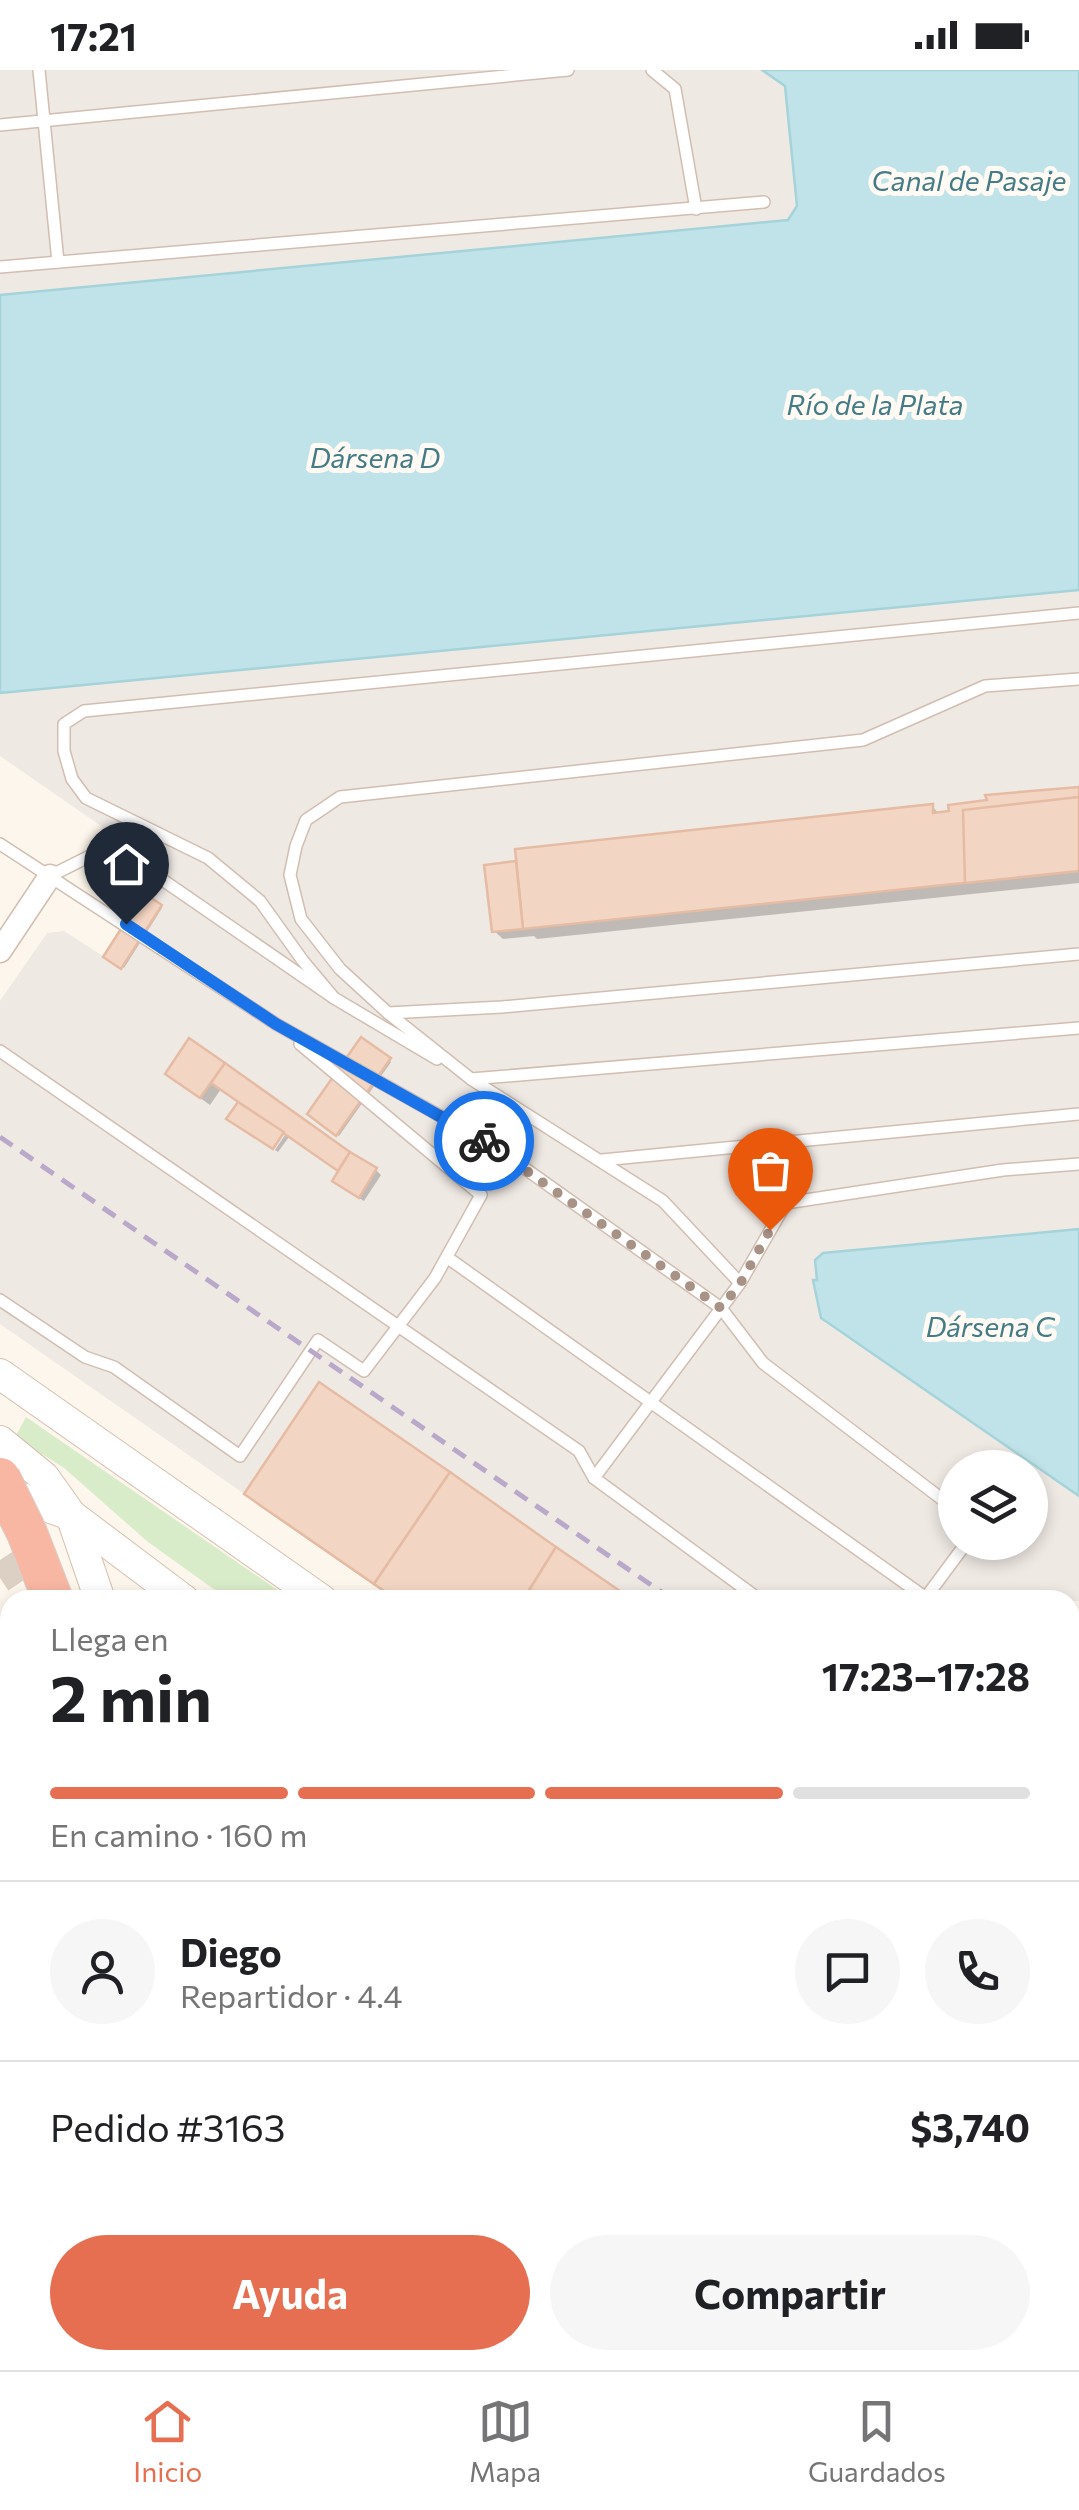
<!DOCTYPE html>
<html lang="es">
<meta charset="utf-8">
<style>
:root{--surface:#fff;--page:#f6f6f6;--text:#202124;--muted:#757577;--line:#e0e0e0;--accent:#e76f51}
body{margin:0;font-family:Commissioner,sans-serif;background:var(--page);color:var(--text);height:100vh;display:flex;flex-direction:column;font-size:38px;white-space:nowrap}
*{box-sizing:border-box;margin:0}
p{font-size:32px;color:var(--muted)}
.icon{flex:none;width:55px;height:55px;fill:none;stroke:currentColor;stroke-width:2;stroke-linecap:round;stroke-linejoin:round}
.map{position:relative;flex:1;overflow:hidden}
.sheet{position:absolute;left:0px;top:1520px;width:1080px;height:780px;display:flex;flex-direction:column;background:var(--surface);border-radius:30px 30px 0 0;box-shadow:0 5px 15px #0003}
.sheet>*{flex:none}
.fabs{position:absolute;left:938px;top:1380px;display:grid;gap:20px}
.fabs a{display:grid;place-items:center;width:110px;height:110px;border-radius:50%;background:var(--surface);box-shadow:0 5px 15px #0003;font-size:50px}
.pin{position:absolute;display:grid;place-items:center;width:85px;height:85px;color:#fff;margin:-102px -42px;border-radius:50% 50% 50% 0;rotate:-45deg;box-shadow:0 0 10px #0007}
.pin .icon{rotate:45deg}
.courier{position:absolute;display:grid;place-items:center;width:100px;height:100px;margin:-50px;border:8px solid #1a73e8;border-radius:50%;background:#fff;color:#222;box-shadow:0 2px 12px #0007}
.headline em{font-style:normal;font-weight:700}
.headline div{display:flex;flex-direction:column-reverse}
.headline{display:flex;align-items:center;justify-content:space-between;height:170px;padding:0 50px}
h1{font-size:65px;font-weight:700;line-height:75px}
.bar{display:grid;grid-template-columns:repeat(4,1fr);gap:15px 10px;align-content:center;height:120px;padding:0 50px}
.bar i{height:12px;border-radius:8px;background:var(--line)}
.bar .active{background:var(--accent)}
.bar p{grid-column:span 4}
.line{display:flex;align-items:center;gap:25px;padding:0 50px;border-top:2px solid var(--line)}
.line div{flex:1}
.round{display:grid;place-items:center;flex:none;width:105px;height:105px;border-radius:52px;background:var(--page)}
.action{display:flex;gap:20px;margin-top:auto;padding:20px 50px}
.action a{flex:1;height:115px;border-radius:60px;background:var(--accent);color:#fff;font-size:40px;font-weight:700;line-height:115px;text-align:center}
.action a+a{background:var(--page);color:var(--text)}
.status{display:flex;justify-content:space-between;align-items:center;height:70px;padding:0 50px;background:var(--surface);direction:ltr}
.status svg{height:28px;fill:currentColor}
.tab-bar{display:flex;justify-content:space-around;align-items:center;height:140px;border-top:2px solid var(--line);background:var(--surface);font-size:28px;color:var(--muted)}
.tab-bar a{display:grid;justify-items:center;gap:5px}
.tab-bar .active{color:var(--accent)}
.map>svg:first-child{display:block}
.industrial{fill:#efe9e4;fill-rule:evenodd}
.green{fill:#d8ecc9}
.water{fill:#bfe3e8;stroke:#a5d3da;stroke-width:2.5}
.shadow{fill:#0003}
.building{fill:#f3d5c3;stroke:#e6bba3;stroke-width:2.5}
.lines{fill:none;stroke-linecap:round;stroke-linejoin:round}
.secondary-tunnel{stroke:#dcd0c4;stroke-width:30;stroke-dasharray:30 15;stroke-linecap:butt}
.service-casing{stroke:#d1beb0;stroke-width:14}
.minor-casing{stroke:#d1beb0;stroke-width:25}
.secondary-casing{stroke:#d6c0b0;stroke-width:32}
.motorway-casing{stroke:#dad1cd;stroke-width:42}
.service{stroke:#fff;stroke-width:11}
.minor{stroke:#fff;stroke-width:22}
.secondary{stroke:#fff;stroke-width:30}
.motorway{stroke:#f7b7a3;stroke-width:40}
.rail{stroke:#b9a8c9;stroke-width:5;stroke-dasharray:15 10;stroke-linecap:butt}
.motorway-bridge-casing{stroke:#dad1cd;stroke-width:42;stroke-linecap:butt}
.motorway-bridge{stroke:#f7b7a3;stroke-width:40}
.done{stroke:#a89285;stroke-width:10;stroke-dasharray:0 18}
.route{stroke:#1a73e8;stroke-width:12}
.labels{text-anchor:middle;stroke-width:10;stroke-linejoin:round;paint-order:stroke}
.water-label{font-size:28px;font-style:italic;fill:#437c86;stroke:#fffaf3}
</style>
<div class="status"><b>17:21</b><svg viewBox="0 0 49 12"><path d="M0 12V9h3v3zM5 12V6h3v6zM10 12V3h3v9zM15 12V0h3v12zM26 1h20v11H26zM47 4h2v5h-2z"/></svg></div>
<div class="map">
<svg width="1079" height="2300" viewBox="0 0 1079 2300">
<rect width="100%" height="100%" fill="#fdf6ec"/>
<g class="industrial">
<path d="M 0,0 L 762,0 L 785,16 L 797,137 L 788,150 L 0,225 Z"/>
<path d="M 1079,520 L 1079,1159 L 823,1183 L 818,1227 L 824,1252 L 1079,1426 L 1079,1531 L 397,1530 L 0,1254 L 0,931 L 47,863 L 64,861 L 103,886 L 148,814 L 143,809 L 153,792 L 0,686 L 0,623 ZM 955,1398 L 1030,1398 L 1030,1472 L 955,1472 Z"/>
</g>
<path class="green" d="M 26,1347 L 292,1530 L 229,1530 L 148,1472 L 64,1398 L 15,1367 Z"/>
<g class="water">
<path d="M 762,0 L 1079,0 L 1079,520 L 0,623 L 0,225 L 788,150 L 797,136 L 785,16 Z"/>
<path d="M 1079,1159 L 1079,1426 L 821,1248 L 813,1210 L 817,1210 L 815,1190 L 823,1183 Z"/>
</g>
<g class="shadow">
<path d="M 1079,719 L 1079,813 L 537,869 L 534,866 L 503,869 L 494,861 L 487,797 L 932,736 L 940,745 Z"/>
<path d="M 145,827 L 162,838 L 124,898 L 106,886 Z"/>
<path d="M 361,971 L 391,992 L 339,1066 L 311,1044 Z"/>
<path d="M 190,972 L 376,1100 L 381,1105 L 364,1131 L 340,1116 L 340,1103 L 289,1067 L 278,1082 L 275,1080 L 287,1062 L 230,1048 L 240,1033 L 221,1019 L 210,1035 L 176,1011 Z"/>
<path d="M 247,1423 L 629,1530 L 395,1530 L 258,1435 Z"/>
<path d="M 452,2290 L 630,2290 L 624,2300 L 467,2300 Z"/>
</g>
<g class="building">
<path d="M 1079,717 L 1079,801 L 523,859 L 515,779 L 933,734 L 933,743 L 949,741 L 948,735 L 987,730 L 985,725 Z"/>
<path d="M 1079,727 L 1079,801 L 965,813 L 963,740 Z"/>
<path d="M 516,791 L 523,859 L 492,862 L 484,795 Z"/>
<path d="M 144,823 L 162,835 L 121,899 L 103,887 Z"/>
<path d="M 361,967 L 391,988 L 336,1066 L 307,1044 Z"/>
<path d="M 189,968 L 225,993 L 200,1028 L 165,1004 Z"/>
<path d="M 225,993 L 350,1082 L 338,1101 L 211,1013 Z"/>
<path d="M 238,1032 L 284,1062 L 273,1079 L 226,1049 Z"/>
<path d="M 350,1082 L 377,1098 L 359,1128 L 332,1111 Z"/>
<path d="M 319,1312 L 450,1402 L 374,1514 L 244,1424 Z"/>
<path d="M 450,1402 L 556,1477 L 523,1530 L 397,1530 L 374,1514 Z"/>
<path d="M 556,1477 L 633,1530 L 523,1530 Z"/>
<path d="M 1078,1756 L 1079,1756 L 1079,1799 L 1070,1793 L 1070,1768 Z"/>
<path d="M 10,1825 L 10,2049 L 0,2042 L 0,1828 Z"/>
<path d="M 1070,1830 L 1079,1836 L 1079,1984 L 1070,1978 Z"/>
<path d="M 1070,2180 L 1079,2186 L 1079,2224 L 1070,2218 Z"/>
<path d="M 1079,2239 L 1079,2296 L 1076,2300 L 984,2300 L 970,2290 L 1070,2290 L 1070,2251 Z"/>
<path d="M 0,2259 L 10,2266 L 10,2290 L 45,2290 L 60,2300 L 0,2300 Z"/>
<path d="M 458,2290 L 602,2290 L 595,2300 L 473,2300 Z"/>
</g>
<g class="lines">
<path class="secondary-tunnel" d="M 0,1508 L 24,1492 L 50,1490"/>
<defs>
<g id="service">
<path d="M 39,0 L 58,192"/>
<path d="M 652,0 L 675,19 L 696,139"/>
<path d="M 0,55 L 568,0"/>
<path d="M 0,197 L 764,132"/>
<path d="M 1079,609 L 985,616 L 863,670 L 340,727 L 306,750 L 296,776 L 290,805 L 301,849 L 340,899 L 388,943 L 471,1009 L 1079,958"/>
<path d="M 0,774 L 276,954 L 492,1075 L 721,1238 L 763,1293 L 955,1439"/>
<path d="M 50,806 L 112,775 L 334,928 L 437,989"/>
<path d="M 334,928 L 303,891 L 260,831 L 208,788 L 86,728 L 72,709 L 64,681 L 64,654 L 84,641 L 1079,543"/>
<path d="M 388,943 L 502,937 L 1079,884"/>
<path d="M 0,981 L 579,1381 L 594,1408 L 760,1530"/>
<path d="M 471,1009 L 663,1131 L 740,1213"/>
<path d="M 602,1090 L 1079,1044"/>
<path d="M 448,1188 L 926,1528"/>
<path d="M 0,1230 L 85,1287 L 114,1297 L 240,1386 L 318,1270 L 364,1301 L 435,1208 L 481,1125 L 300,974"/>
<path d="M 594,1408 L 740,1213 L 786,1133 L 1003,1100 L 1079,1094"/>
<path d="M 924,1530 L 967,1472"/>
<path d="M 1070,1550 L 1079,1549"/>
<path d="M 1070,1611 L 1079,1599"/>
<path d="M 1070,1618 L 1079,1627"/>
<path d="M 0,1731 L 10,1728"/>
<path d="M 0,2210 L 10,2217"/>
<path d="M 118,2290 L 132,2300"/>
</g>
<g id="minor">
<path d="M 0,881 L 50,806"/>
<path d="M 0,2089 L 10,2096"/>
<path d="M 0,2126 L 10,2133"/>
<path d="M 915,2290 L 929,2300"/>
<path d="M 715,2300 L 721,2290"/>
</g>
<g id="secondary">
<path d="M 0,1304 L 322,1530"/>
<path d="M 0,1371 L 44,1407 L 71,1445 L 100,1530"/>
<path d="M 22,1428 L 71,1445 L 184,1530"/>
<path d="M 0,1610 L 10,1644"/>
<path d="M 1070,2031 L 1079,2037"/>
<path d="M 1070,2075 L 1079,2082"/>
<path d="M 1070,2142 L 1079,2149"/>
<path d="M 200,2290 L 203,2300"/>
<path d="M 319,2290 L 322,2300"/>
</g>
<path id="motorway" d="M 275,2290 L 278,2300"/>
</defs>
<use href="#service" class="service-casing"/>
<use href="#minor" class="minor-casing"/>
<use href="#secondary" class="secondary-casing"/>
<use href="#motorway" class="motorway-casing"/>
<use href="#service" class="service"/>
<use href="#minor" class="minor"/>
<use href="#secondary" class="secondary"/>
<use href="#motorway" class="motorway"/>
<g class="rail">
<path d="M 0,1067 L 673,1530"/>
<path d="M 1070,1817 L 1079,1823"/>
</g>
<defs>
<path id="motorway-bridge" d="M 0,1408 L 27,1463 L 53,1530"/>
</defs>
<use href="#motorway-bridge" class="motorway-bridge-casing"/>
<use href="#motorway-bridge" class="motorway-bridge"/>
</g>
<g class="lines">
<path class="done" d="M 484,1071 L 721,1238 L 740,1214 L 770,1160"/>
<path class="route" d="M 126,854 L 276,954 L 484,1071"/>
</g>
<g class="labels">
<g class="water-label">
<text x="969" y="121">Canal de Pasaje</text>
<text x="875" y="345">Río de la Plata</text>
<text x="375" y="398">Dársena D</text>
<text x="990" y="1267">Dársena C</text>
</g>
</g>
</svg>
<div class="fabs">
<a><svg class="icon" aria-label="layers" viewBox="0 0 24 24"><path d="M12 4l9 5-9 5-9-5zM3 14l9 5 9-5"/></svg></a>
</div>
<div class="pin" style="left:770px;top:1160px;background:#ea580c"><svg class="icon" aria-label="bag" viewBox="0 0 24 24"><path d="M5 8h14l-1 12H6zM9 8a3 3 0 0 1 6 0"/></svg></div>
<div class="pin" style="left:126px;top:854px;background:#1f2937"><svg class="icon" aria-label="home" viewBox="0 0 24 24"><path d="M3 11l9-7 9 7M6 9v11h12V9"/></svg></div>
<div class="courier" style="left:484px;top:1071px"><svg class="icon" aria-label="bike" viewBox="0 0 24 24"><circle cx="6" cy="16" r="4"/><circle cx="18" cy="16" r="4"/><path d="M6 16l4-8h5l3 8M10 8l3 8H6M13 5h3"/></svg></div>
<section class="sheet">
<div class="headline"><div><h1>2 min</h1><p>Llega en</p></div><em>17:23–17:28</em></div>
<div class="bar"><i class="active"></i><i class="active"></i><i class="active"></i><i></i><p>En camino · 160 m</p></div>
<div class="line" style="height:180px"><a class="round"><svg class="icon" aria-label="person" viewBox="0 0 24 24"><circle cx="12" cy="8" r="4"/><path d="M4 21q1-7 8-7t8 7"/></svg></a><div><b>Diego</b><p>Repartidor · 4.4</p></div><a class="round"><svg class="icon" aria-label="chat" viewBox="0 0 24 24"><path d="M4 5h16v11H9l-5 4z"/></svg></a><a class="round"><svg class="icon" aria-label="phone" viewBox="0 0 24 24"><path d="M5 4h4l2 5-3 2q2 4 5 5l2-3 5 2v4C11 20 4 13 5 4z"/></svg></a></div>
<div class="line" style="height:130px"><div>Pedido #3163</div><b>$3,740</b></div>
<div class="action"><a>Ayuda</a><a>Compartir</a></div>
</section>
</div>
<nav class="tab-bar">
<a class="active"><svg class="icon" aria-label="home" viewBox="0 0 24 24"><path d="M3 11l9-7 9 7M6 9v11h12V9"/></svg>Inicio</a>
<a><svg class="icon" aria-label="map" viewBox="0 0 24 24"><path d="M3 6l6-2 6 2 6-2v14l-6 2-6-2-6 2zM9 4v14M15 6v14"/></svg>Mapa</a>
<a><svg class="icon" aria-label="saved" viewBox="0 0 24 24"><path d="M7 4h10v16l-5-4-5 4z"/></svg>Guardados</a>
</nav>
